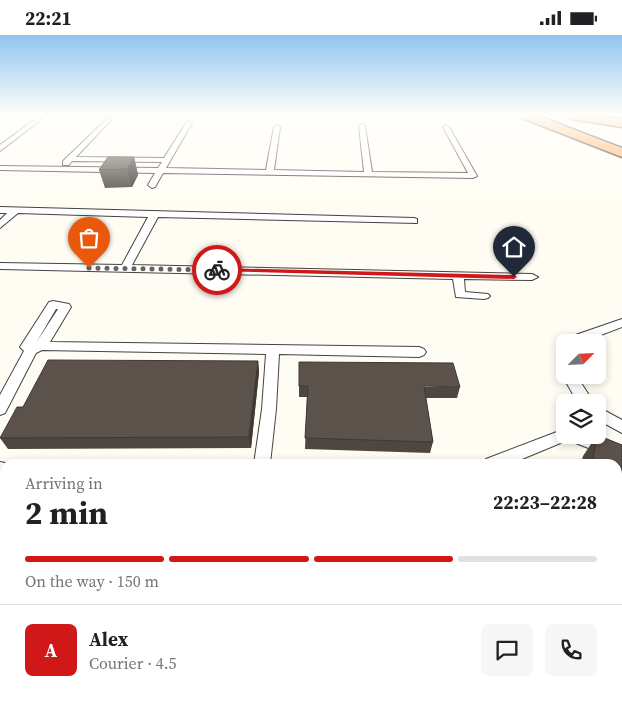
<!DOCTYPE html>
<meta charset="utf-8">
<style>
:root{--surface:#fff;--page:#f6f6f6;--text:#202124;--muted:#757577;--line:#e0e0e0;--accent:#d11818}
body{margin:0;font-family:"Source Serif 4",serif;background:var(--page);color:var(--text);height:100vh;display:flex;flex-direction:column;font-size:19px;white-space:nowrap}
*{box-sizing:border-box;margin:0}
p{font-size:16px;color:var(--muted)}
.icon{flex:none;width:28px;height:28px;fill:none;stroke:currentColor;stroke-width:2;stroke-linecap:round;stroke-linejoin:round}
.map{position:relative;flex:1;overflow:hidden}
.side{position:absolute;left:0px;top:424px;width:622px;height:246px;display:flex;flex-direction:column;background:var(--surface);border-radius:15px 15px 0 0;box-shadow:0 2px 8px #0003}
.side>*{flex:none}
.needle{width:32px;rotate:66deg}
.buttons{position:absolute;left:556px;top:299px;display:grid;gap:10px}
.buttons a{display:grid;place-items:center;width:50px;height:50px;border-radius:8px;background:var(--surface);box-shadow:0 2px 8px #0003;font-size:25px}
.pin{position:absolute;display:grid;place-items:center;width:42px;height:42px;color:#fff;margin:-51px -21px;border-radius:50% 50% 50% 0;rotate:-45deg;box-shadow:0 0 5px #0007}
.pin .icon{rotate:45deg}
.courier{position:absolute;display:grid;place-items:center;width:50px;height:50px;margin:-25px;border:4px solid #d11818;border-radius:50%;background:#fff;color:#222;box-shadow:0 1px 6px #0007}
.head em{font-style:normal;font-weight:700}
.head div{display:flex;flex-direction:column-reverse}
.head{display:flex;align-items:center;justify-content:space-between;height:85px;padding:0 25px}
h1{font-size:32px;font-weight:700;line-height:38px}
.bar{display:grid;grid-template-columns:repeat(4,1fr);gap:8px 5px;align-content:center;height:60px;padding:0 25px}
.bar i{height:6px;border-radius:4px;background:var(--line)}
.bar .active{background:var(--accent)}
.bar p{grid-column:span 4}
.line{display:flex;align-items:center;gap:12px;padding:0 25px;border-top:1px solid var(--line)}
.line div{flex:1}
.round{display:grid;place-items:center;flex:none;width:52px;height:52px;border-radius:8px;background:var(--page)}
.status{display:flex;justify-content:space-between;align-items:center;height:35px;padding:0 25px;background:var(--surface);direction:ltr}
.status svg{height:14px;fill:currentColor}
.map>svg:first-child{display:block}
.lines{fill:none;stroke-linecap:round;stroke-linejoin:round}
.street-casing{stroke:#434343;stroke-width:2}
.highway-casing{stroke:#212121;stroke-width:3}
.street{fill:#fff;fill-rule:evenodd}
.highway{fill:#ffa951;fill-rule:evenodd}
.wall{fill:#4d4740}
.shaded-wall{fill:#3f3934}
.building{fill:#5a524b;stroke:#3f3934}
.route{fill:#d11818}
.done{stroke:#64635f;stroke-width:5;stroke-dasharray:0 9}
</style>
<div class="status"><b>22:21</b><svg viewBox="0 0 49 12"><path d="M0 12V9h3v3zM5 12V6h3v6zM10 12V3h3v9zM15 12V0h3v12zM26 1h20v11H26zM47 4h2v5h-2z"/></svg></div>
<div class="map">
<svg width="622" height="669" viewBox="0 0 622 669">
<rect width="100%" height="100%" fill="#fffdf3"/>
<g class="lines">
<defs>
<g id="street">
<path d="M 109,82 L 111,83 L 111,85 L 76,122 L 164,123 L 186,88 L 189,86 L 192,88 L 166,133 L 266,135 L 274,92 L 277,90 L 280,92 L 274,135 L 364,137 L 359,91 L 362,89 L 365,91 L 372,137 L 468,138 L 443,92 L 446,90 L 449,92 L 477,141 L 473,143 L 163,138 L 155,152 L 152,153 L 148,150 L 155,138 L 0,135 L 0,131 L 158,133 L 162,127 L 72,126 L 69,130 L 63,130 L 63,126 Z"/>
<path d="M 37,83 L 42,84 L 0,116 L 0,110 Z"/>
<path d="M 0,172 L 414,183 L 417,184 L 417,188 L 158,182 L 132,230 L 532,239 L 538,242 L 532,245 L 464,244 L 465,257 L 488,259 L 490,261 L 488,263 L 484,264 L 456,262 L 453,244 L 0,234 L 0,228 L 122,230 L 148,182 L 18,178 L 0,193 L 0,185 L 7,178 L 0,178 Z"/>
<path d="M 53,266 L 69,269 L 71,272 L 50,307 L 419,312 L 424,314 L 426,317 L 424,320 L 419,322 L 279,319 L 276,374 L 270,429 L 254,429 L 262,374 L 266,319 L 42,315 L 36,318 L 5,378 L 0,380 L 0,360 L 24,316 L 20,312 L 49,267 ZM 56,274 L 58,274 L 36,308 Z"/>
<path d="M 622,284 L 622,292 L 580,308 L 565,308 L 565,340 L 576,340 L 594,368 L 578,368 L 562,340 L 564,337 L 558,333 C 557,322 557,315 561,305 Z"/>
<path d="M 598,372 L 622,385 L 622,398 L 598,385 Z"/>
<path d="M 562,395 L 565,395 L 565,400 L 589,400 L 622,412 L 622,426 L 573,407 L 563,407 L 510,429 L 484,429 L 486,424 Z"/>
<path d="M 0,427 L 10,429 L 5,429 L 5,441 L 0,441 Z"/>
<path d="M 618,649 L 622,651 L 622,669 L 610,669 L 608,665 L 618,665 Z"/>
<path d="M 58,665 L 85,665 L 83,669 L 56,669 Z"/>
<path d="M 297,665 L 321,665 L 320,669 L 296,669 Z"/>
<rect x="429" y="665" width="24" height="4"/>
<path d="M 560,665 L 587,665 L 589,669 L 562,669 Z"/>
</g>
<g id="highway">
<path d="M 520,80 L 536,80 L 622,113 L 622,122 L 522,83 Z"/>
<path d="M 565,80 L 592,80 L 622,84 L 622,92 L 571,84 Z"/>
</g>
</defs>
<use href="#street" class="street-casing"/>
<use href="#highway" class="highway-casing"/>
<use href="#street" class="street"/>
<use href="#highway" class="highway"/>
</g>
<g class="wall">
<path d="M 134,122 L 138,140 L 132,152 L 105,153 L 99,135 Z"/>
<path d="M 258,326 L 259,337 L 251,413 L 8,414 L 0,403 L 23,372 Z"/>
<path d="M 299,351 L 460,352 L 457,363 L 426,363 L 433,407 L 430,418 L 305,414 L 307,362 L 299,362 Z"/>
<path d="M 597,400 L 622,410 L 622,492 L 618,490 L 618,429 L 581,429 L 583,421 Z"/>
<path d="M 5,551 L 5,578 L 0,574 L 0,569 Z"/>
<path d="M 490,665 L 543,665 L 548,669 L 488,669 Z"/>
</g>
<g class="shaded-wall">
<path d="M 134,122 L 138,140 L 132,152 L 127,134 Z"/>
<path d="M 258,326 L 259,337 L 251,413 L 249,402 Z"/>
<path d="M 112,665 L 115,665 L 120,669 L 112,669 Z"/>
</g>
<g class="building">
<path d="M 108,122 L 134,122 L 127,134 L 99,135 Z"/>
<path d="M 48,325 L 258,326 L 249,402 L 0,403 L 17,372 L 23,372 Z"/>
<path d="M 299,327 L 453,328 L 460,352 L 424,351 L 433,407 L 305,403 L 308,351 L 299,351 Z"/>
<path d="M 597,400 L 622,410 L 622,465 L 618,463 L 618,429 L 592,429 Z"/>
<path d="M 5,551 L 5,572 L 0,573 L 0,569 Z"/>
<path d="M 106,665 L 112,665 L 112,669 L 97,669 Z"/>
<path d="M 496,665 L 543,665 L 548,669 L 494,669 Z"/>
</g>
<linearGradient id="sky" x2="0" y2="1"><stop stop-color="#92c4f0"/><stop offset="0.46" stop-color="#fffefa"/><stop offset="1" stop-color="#fffefa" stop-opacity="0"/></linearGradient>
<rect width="622" height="173" fill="url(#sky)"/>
<path class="route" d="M 217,233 L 514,240 L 517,242 L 514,244 L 215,236 L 215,234 Z"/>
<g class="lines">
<path class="done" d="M 89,233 L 217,235"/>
</g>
</svg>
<div class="buttons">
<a><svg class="needle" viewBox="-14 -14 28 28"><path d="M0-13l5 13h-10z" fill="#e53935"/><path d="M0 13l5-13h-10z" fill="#757577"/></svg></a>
<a><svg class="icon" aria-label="layers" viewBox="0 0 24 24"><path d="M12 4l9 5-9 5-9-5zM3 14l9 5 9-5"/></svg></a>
</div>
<div class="pin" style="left:89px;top:233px;background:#ea580c"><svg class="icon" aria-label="bag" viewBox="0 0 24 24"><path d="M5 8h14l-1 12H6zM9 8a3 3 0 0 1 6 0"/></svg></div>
<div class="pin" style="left:514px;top:242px;background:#1f2937"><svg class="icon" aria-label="home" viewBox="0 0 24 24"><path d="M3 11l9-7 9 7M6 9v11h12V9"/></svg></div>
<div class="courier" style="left:217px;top:235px"><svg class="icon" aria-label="bike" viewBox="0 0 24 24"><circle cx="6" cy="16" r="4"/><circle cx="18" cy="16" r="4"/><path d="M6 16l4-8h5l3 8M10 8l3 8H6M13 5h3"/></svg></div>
<section class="side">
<div class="head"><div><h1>2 min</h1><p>Arriving in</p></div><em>22:23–22:28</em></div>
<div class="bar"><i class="active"></i><i class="active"></i><i class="active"></i><i></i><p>On the way · 150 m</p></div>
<div class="line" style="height:90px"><b class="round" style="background:var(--accent);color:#fff">A</b><div><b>Alex</b><p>Courier · 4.5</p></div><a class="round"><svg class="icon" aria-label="chat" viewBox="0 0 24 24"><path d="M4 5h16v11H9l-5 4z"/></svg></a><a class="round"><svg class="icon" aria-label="phone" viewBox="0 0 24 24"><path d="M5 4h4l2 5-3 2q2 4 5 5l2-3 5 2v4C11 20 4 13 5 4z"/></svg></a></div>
</section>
</div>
